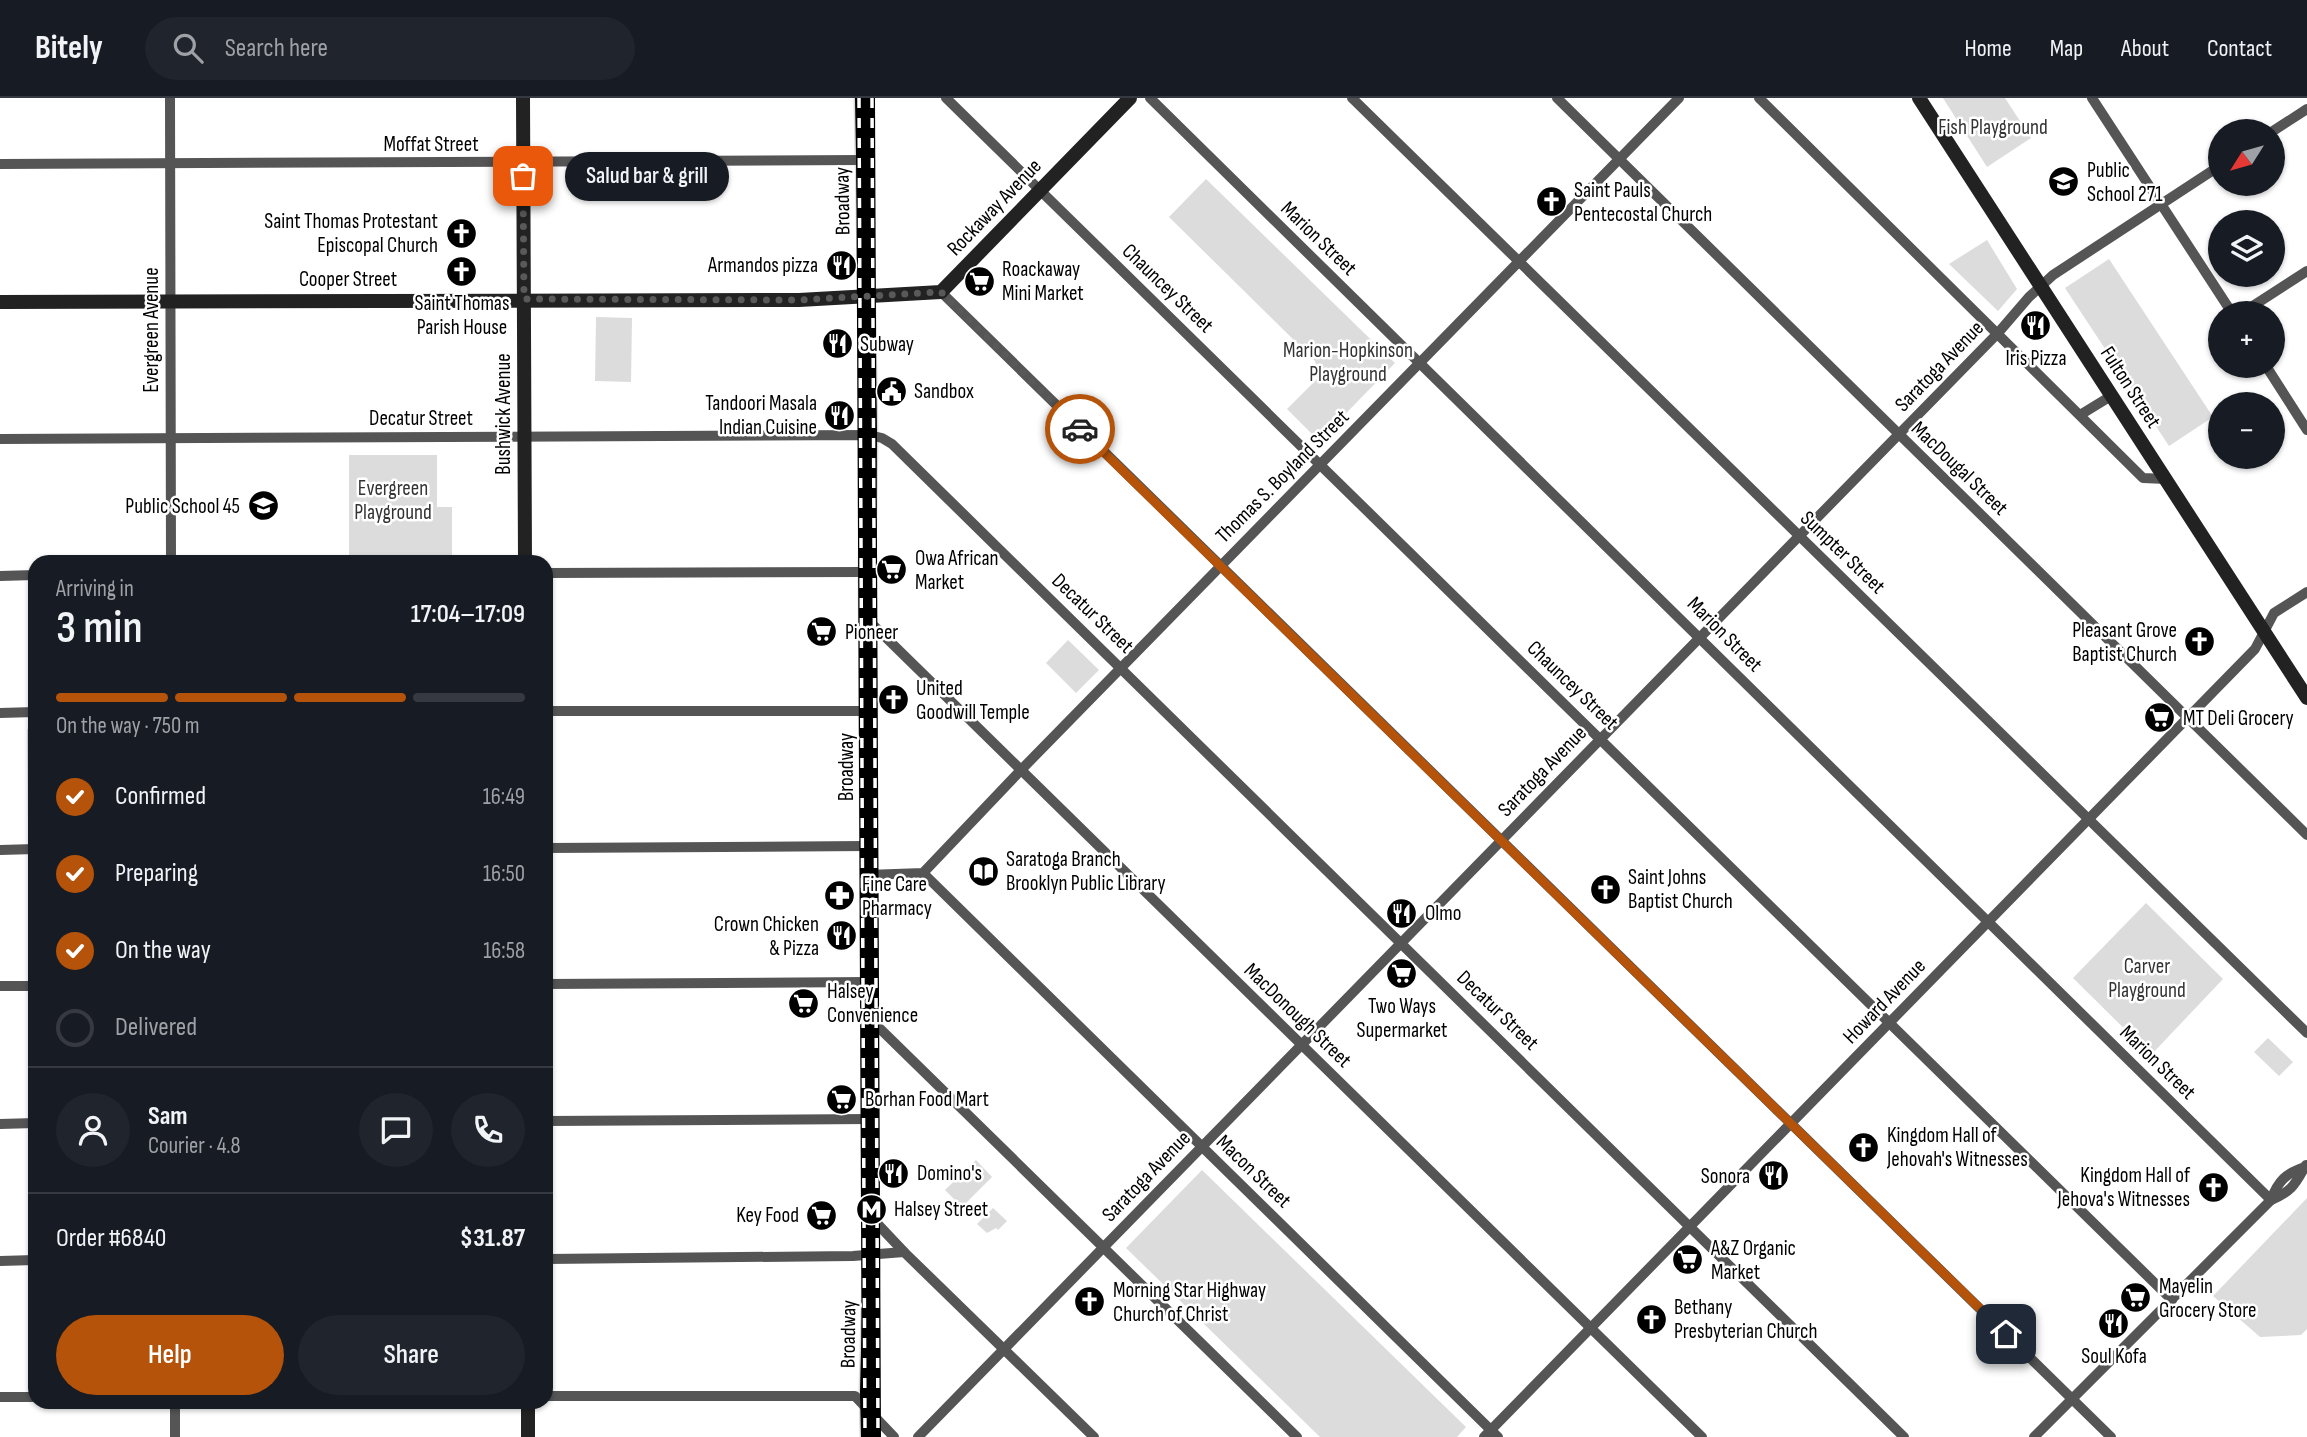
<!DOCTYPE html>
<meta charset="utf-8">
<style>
:root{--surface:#171b24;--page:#20242c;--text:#f1f3f6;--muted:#9ea1a6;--line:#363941;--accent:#b45309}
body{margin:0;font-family:"Sofia Sans Condensed",sans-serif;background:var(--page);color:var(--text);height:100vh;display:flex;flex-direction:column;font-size:26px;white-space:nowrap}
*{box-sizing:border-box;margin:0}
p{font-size:23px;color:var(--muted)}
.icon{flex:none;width:38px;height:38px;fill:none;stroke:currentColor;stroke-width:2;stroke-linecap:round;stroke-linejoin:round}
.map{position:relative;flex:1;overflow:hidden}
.panel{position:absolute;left:28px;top:457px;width:525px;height:854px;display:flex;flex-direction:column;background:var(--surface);border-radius:21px;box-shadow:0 2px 5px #0004}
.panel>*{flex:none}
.needle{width:46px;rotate:233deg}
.controls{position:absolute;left:2208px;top:21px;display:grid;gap:14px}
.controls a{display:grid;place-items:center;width:77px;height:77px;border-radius:50%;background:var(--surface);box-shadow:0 2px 5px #0004;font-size:35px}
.pin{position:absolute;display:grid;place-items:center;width:60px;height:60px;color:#fff;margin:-30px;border-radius:14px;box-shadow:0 4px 10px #0006}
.courier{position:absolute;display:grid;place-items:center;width:70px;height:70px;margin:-35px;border:5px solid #b45309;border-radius:50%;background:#fff;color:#222;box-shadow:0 2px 9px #0007}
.bubble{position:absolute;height:49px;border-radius:24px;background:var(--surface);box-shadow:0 2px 5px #0004;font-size:23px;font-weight:600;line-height:49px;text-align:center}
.head em{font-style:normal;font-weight:600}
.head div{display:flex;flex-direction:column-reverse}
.head{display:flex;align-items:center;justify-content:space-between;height:119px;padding:0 28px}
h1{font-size:46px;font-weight:600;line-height:52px}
.bar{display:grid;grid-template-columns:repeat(4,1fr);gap:10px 7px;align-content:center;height:84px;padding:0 28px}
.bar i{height:9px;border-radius:5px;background:var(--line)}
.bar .on{background:var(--accent)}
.bar p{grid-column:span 4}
.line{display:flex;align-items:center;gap:18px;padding:0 28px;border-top:2px solid var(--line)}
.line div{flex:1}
.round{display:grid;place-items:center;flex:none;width:74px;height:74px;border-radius:37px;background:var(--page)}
ol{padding:0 28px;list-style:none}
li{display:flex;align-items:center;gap:21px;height:77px}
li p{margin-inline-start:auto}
li .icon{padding:7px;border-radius:50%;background:var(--accent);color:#fff;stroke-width:4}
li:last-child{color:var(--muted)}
li i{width:38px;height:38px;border:4px solid var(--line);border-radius:50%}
.button{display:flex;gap:14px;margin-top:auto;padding:14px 28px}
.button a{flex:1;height:80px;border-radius:42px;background:var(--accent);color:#fff;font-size:28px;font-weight:600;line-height:80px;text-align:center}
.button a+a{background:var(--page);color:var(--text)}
header{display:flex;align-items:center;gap:42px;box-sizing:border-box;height:98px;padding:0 35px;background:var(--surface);border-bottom:2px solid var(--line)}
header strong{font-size:33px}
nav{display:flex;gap:38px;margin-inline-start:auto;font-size:24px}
.search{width:490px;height:63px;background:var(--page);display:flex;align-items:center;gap:18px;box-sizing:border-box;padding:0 24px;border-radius:38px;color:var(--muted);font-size:26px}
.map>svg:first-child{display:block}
.green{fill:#dcdcdc}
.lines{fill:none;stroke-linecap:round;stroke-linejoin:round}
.primary-casing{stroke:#dbdbdb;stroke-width:19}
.minor{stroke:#555;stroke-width:10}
.secondary{stroke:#222;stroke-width:14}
.primary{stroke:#000;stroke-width:16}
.rail-casing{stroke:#000;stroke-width:6}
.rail{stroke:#fff;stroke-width:3.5;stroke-dasharray:10;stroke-linecap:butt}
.done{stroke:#595959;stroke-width:7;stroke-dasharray:0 12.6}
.route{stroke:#b45309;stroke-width:9}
.labels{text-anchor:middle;stroke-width:5;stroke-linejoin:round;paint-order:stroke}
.park-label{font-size:21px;fill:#333;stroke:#fff}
.street-label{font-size:21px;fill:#000;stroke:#fff}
.poi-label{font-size:21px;fill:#000;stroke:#fff;text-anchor:start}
</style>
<header>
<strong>Bitely</strong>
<div class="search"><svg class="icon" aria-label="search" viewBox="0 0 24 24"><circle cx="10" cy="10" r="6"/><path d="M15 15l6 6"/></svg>Search here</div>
<nav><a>Home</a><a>Map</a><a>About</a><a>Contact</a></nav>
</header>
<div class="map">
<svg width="2307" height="1339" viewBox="0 0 2307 1339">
<rect width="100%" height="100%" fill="#fff"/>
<g class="green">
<path d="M 1943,0 L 2005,0 L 2031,40 L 1987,69 Z"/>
<path d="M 1206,81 L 1395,265 L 1319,343 L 1287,311 L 1319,279 L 1315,263 L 1169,119 Z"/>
<path d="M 1987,142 L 2017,191 L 1998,213 L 1949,166 Z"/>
<path d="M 2109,161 L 2213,319 L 2169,348 L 2065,190 Z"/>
<path d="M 596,219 L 632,220 L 631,284 L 595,283 Z"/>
<path d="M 349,357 L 437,357 L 437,409 L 452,409 L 452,461 L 349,461 Z"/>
<path d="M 1068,542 L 1099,572 L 1076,595 L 1046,565 Z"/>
<path d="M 27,631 L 35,631 L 35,736 L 28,728 Z"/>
<path d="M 2146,805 L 2223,881 L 2151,957 L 2073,880 Z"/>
<path d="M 2268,940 L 2293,964 L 2279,978 L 2254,954 Z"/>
<path d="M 976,1062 L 992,1079 L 962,1109 L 945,1092 Z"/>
<path d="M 1202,1072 L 1466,1329 L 1457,1339 L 1320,1339 L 1126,1150 Z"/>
<path d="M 2307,1100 L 2307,1231 L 2301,1237 L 2260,1239 L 2213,1198 Z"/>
<path d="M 993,1110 L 1007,1123 L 998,1132 L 996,1130 L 987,1135 L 977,1126 Z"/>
</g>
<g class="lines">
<defs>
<path id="primary" d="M 863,0 L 869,337 L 867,474 L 871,1169 L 868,1294 L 869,1339"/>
</defs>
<use href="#primary" class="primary-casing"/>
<g class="minor">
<path d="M 170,0 L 171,464"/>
<path d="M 946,0 L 2172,1202"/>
<path d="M 1150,0 L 2271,1102"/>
<path d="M 1352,0 L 2307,935"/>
<path d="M 1557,0 L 2307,737"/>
<path d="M 1759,0 L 2143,380 L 2166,381"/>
<path d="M 2092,0 L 2232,215"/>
<path d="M 2273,33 L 2307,11"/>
<path d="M 0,66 L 863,62"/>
<path d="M 941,194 L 2111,1339"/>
<path d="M 2242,215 L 2307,173"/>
<path d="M 2266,268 L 2307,332"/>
<path d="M 2080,317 L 2111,298"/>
<path d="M 0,341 L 869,337 L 882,340 L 892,346 L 1904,1339"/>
<path d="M 546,475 L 867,474"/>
<path d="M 0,478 L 35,477"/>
<path d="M 868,522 L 1702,1339"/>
<path d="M 546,613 L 867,613"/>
<path d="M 0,615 L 35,614"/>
<path d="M 546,750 L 867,748"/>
<path d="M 0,752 L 35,751"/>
<path d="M 923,775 L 1498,1339"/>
<path d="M 867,777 L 923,775 L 1021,672 L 1679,0"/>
<path d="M 546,886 L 869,884"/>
<path d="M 0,888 L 35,888"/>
<path d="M 869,920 L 1297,1339"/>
<path d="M 546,1023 L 870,1021"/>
<path d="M 0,1026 L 35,1025"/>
<path d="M 2271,1102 C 2293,1093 2295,1086 2306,1067"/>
<path d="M 870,1118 L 904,1154 L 1094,1339"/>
<path d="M 546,1161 L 853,1158 L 904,1154"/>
<path d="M 0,1163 L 35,1162"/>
<path d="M 546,1298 L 855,1298 L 894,1339"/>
<path d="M 0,1299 L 35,1299"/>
<path d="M 175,1304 L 175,1339"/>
<path d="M 918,1339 L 1808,429 L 1998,235 L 2029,199 L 2053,177 L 2221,67"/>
<path d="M 1484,1339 L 2255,551 L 2274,515 L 2307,494"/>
<path d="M 2034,1339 L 2271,1102 C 2278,1083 2286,1075 2305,1069"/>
</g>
<g class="secondary">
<path d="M 523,0 L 525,464"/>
<path d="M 1919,0 L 2307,600"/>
<path d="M 0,204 L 799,202 L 941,194 L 1130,0"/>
<path d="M 528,1304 L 528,1339"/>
</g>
<use href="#primary" class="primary"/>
<defs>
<g id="rail">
<path d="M 859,0 L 865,1339"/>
<path d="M 872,0 L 878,1339"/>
</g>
</defs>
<use href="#rail" class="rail-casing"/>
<use href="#rail" class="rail"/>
</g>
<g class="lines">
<path class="done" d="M 523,78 L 524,201 L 799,202 L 941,194 L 1080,331"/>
<path class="route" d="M 1080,331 L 2006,1236"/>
</g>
<defs>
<symbol id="school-disc" viewBox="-11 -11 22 22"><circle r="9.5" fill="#000" stroke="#fff"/><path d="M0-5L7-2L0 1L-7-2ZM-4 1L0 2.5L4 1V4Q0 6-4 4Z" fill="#fff"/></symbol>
<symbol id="church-disc" viewBox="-11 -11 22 22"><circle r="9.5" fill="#000" stroke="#fff"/><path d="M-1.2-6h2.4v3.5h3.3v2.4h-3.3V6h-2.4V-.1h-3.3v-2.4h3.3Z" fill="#fff"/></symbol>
<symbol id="restaurant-disc" viewBox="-11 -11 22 22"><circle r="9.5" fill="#000" stroke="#fff"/><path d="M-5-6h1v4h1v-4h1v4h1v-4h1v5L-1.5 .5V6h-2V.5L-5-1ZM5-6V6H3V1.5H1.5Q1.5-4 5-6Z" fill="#fff"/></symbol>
<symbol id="supermarket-disc" viewBox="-11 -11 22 22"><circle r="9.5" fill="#000" stroke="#fff"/><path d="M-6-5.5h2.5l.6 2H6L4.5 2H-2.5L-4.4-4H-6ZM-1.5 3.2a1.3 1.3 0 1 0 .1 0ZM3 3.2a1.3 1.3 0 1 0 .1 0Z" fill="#fff"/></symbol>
<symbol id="civic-disc" viewBox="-11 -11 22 22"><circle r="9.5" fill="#000" stroke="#fff"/><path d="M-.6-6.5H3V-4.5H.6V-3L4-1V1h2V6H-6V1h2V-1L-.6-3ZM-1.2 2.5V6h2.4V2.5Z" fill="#fff"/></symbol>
<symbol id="library-disc" viewBox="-11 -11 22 22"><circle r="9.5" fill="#000" stroke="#fff"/><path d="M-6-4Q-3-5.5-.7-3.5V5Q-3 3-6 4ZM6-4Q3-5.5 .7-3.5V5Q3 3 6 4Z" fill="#fff"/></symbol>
<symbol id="pharmacy-disc" viewBox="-11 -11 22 22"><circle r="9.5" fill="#000" stroke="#fff"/><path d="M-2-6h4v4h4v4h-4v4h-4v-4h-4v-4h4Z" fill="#fff"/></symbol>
<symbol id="metro-disc" viewBox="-11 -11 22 22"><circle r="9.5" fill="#000" stroke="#fff"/><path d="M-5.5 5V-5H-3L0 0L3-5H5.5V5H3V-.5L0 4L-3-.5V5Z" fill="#fff"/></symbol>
</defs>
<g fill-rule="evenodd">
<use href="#school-disc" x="2046" y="66" width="35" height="35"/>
<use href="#church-disc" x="1534" y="86" width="35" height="35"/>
<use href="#church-disc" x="444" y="118" width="35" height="35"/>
<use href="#restaurant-disc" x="824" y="150" width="35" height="35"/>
<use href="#church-disc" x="444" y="156" width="35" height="35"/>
<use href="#supermarket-disc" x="962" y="166" width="35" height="35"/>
<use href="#restaurant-disc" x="2018" y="210" width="35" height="35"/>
<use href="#restaurant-disc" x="820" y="228" width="35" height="35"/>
<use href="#civic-disc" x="874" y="276" width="35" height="35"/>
<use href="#restaurant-disc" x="822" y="300" width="35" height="35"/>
<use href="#school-disc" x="246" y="390" width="35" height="35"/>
<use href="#supermarket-disc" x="874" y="454" width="35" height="35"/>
<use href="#supermarket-disc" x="804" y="516" width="35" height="35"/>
<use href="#church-disc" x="2182" y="526" width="35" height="35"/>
<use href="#church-disc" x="876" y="584" width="35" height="35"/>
<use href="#supermarket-disc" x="2142" y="602" width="35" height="35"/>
<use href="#library-disc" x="966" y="756" width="35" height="35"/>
<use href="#church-disc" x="1588" y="774" width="35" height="35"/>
<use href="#pharmacy-disc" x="822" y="780" width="35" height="35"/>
<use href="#restaurant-disc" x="1384" y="798" width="35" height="35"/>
<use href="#restaurant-disc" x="824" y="820" width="35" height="35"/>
<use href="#supermarket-disc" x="1384" y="858" width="35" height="35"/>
<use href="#supermarket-disc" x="786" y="888" width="35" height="35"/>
<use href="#supermarket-disc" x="824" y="984" width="35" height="35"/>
<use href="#church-disc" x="1846" y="1032" width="35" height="35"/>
<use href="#restaurant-disc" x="876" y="1058" width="35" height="35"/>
<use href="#restaurant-disc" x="1756" y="1060" width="35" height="35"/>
<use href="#church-disc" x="2196" y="1072" width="35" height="35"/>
<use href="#metro-disc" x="854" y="1094" width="35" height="35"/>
<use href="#supermarket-disc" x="804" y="1100" width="35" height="35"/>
<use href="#supermarket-disc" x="1670" y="1144" width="35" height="35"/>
<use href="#supermarket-disc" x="2118" y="1182" width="35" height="35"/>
<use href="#church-disc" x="1072" y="1186" width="35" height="35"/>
<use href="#church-disc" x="1634" y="1204" width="35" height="35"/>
<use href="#restaurant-disc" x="2096" y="1208" width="35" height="35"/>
</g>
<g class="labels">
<g class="park-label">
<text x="1993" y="36">Fish Playground</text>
<text x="1348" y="259">Marion-Hopkinson<tspan x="1348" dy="24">Playground</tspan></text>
<text x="393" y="397">Evergreen<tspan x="393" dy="24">Playground</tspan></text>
<text x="2147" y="875">Carver<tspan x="2147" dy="24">Playground</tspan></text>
</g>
<g class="street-label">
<text x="431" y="53">Moffat Street</text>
<text transform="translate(842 103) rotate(-91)" y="7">Broadway</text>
<text transform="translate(994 109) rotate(-46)" y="7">Rockaway Avenue</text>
<text transform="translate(1319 140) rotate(44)" y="7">Marion Street</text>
<text x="348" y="188">Cooper Street</text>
<text transform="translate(1168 190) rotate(44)" y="7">Chauncey Street</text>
<text transform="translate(151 232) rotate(-90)" y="7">Evergreen Avenue</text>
<text transform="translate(1939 268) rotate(-46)" y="7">Saratoga Avenue</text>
<text transform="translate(2131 289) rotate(57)" y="7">Fulton Street</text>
<text transform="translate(503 316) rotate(-90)" y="7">Bushwick Avenue</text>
<text x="421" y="327">Decatur Street</text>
<text transform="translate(1960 370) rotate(44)" y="7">MacDougal Street</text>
<text transform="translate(1282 378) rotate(-45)" y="7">Thomas S. Boyland Street</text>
<text transform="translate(1843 454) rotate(44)" y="7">Sumpter Street</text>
<text transform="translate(1093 515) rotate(44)" y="7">Decatur Street</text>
<text transform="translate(1725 536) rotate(45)" y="7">Marion Street</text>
<text transform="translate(1573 587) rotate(44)" y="7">Chauncey Street</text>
<text transform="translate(846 669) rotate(-90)" y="7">Broadway</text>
<text transform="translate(1542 673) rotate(-46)" y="7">Saratoga Avenue</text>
<text transform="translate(1884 903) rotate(-46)" y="7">Howard Avenue</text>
<text transform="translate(1498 912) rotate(44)" y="7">Decatur Street</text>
<text transform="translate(1298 917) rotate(44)" y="7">MacDonough Street</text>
<text transform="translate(2158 964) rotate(44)" y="7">Marion Street</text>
<text transform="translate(1254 1073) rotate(44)" y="7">Macon Street</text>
<text transform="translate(1146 1078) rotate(-46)" y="7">Saratoga Avenue</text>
<text transform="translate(848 1236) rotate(-89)" y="7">Broadway</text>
</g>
<g class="poi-label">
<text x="2087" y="79">Public<tspan x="2087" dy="24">School 271</tspan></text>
<text x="1574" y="99">Saint Pauls<tspan x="1574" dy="24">Pentecostal Church</tspan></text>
<text x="438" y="130" text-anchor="end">Saint Thomas Protestant<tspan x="438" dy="24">Episcopal Church</tspan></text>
<text x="818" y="174" text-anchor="end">Armandos pizza</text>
<text x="1002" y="178">Roackaway<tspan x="1002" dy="24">Mini Market</tspan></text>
<text x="462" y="212" text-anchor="middle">Saint Thomas<tspan x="462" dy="24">Parish House</tspan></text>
<text x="860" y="253">Subway</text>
<text x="2036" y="267" text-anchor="middle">Iris Pizza</text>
<text x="914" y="300">Sandbox</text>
<text x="817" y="312" text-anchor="end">Tandoori Masala<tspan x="817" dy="24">Indian Cuisine</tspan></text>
<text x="240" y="415" text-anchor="end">Public School 45</text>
<text x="915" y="467">Owa African<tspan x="915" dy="24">Market</tspan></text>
<text x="2177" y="539" text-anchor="end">Pleasant Grove<tspan x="2177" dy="24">Baptist Church</tspan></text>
<text x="845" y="541">Pioneer</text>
<text x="916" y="597">United<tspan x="916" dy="24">Goodwill Temple</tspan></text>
<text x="2183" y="627">MT Deli Grocery</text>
<text x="1006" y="768">Saratoga Branch<tspan x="1006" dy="24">Brooklyn Public Library</tspan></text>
<text x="1628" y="786">Saint Johns<tspan x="1628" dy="24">Baptist Church</tspan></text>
<text x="862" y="793">Fine Care<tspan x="862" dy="24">Pharmacy</tspan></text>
<text x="1425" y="822">Olmo</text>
<text x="819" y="833" text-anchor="end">Crown Chicken<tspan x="819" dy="24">&amp; Pizza</tspan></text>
<text x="827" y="900">Halsey<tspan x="827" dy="24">Convenience</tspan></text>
<text x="1402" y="915" text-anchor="middle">Two Ways<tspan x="1402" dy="24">Supermarket</tspan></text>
<text x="865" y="1008">Borhan Food Mart</text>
<text x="1887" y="1044">Kingdom Hall of<tspan x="1887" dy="24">Jehovah's Witnesses</tspan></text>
<text x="917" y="1082">Domino's</text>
<text x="2190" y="1084" text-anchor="end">Kingdom Hall of<tspan x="2190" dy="24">Jehova's Witnesses</tspan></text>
<text x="1750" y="1085" text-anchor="end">Sonora</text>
<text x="894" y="1118">Halsey Street</text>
<text x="799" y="1124" text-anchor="end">Key Food</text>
<text x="1711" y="1157">A&amp;Z Organic<tspan x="1711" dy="24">Market</tspan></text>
<text x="2159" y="1195">Mayelin<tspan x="2159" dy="24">Grocery Store</tspan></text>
<text x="1113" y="1199">Morning Star Highway<tspan x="1113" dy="24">Church of Christ</tspan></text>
<text x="1674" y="1216">Bethany<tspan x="1674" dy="24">Presbyterian Church</tspan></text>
<text x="2114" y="1265" text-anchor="middle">Soul Kofa</text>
</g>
</g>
</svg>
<div class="controls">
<a><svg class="needle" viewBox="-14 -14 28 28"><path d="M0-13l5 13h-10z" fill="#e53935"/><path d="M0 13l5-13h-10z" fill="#9ea1a6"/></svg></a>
<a><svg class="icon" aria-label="layers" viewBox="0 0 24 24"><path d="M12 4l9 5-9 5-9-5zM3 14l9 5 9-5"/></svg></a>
<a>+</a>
<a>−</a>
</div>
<div class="pin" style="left:523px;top:78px;background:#ea580c"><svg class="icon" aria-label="bag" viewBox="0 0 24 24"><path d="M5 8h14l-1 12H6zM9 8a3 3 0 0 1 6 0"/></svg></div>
<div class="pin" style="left:2006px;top:1236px;background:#1f2937"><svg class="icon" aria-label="home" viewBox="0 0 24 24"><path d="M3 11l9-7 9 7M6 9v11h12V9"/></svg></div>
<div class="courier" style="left:1080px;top:331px"><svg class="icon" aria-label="car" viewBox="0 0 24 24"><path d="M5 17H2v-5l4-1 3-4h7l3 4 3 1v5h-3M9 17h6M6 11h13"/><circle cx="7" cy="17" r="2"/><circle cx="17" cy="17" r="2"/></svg></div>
<div class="bubble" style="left:565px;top:54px;width:164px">Salud bar &amp; grill</div>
<section class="panel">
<div class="head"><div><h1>3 min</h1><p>Arriving in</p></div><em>17:04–17:09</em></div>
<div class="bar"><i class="on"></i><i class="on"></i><i class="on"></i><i></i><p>On the way · 750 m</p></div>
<ol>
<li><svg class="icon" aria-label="check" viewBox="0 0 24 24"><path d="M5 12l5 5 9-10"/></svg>Confirmed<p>16:49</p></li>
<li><svg class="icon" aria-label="check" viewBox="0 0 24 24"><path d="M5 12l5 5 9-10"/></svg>Preparing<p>16:50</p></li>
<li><svg class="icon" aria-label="check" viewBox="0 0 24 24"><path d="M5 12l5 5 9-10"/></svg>On the way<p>16:58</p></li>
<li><i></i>Delivered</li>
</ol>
<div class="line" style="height:126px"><a class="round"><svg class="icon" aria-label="person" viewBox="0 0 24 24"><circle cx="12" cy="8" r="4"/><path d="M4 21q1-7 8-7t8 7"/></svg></a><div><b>Sam</b><p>Courier · 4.8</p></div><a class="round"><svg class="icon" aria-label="chat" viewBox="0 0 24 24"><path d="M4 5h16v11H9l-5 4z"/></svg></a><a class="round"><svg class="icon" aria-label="phone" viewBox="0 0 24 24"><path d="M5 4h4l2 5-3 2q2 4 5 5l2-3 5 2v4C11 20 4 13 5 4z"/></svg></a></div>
<div class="line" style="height:91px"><div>Order #6840</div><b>$31.87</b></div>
<div class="button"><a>Help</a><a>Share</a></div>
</section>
</div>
